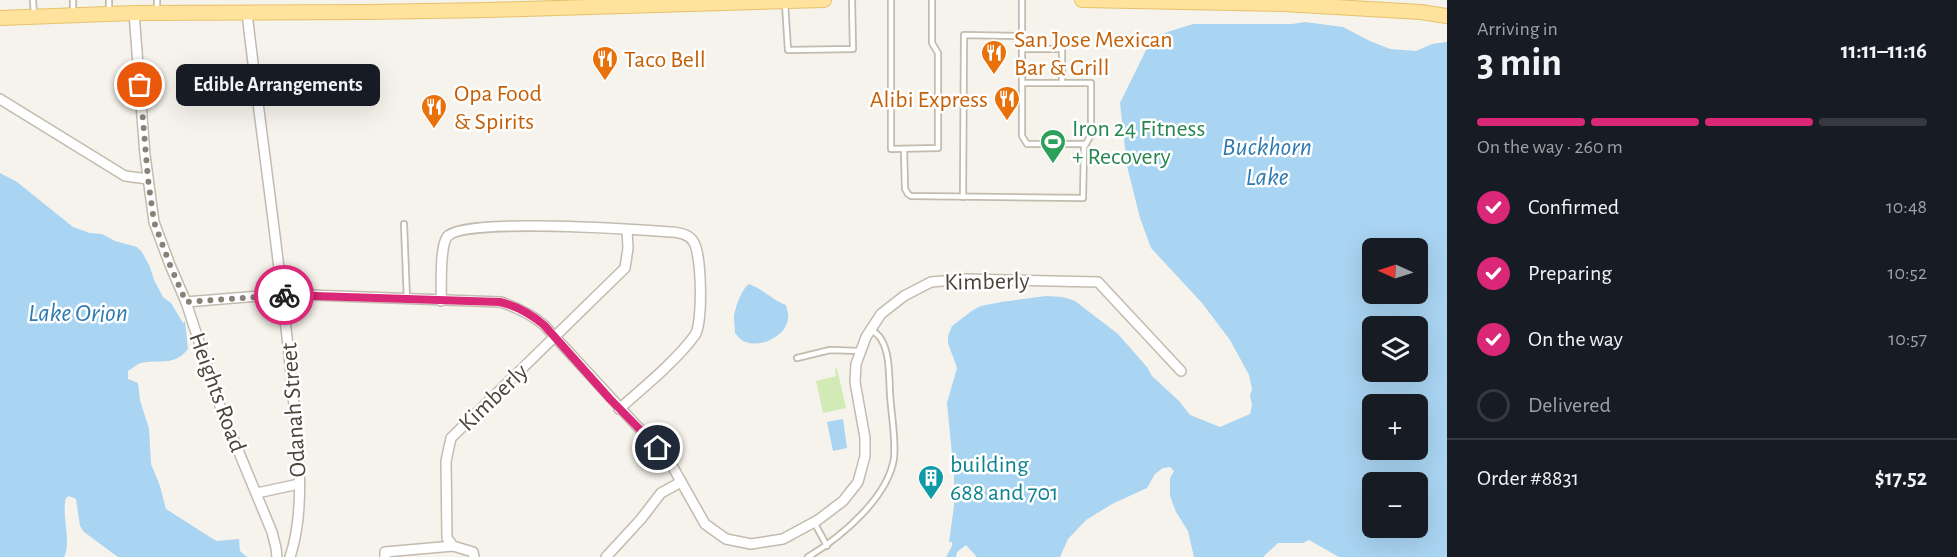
<!DOCTYPE html>
<meta charset="utf-8">
<style>
:root{--surface:#171b24;--page:#20242c;--text:#f1f3f6;--muted:#9ea1a6;--line:#363941;--accent:#db2777}
body{margin:0;font-family:"Alegreya Sans",sans-serif;background:var(--page);color:var(--text);height:100vh;display:flex;flex-direction:column;font-size:22px;white-space:nowrap}
*{box-sizing:border-box;margin:0}
p{font-size:20px;color:var(--muted)}
.icon{flex:none;width:33px;height:33px;fill:none;stroke:currentColor;stroke-width:2;stroke-linecap:round;stroke-linejoin:round}
.map{position:relative;flex:1;overflow:hidden}
.panel{display:flex;flex-direction:column;background:var(--surface);width:510px}
.panel>*{flex:none}
.needle{width:39px;rotate:273deg}
.tools{position:absolute;left:1362px;top:238px;display:grid;gap:12px}
.tools a{display:grid;place-items:center;width:66px;height:66px;border-radius:9px;background:var(--surface);box-shadow:0 6px 24px #0002;font-size:30px}
.pin{position:absolute;display:grid;place-items:center;width:51px;height:51px;color:#fff;margin:-26px;border:3px solid #fff;border-radius:50%;box-shadow:0 2px 6px #0007}
.courier{position:absolute;display:grid;place-items:center;width:60px;height:60px;margin:-30px;border:4px solid #db2777;border-radius:50%;background:#fff;color:#222;box-shadow:0 2px 8px #0007}
.bubble{position:absolute;height:42px;border-radius:9px;background:var(--surface);box-shadow:0 6px 24px #0002;font-size:20px;font-weight:700;line-height:42px;text-align:center}
.overview em{font-style:normal;font-weight:700}
.overview div{display:flex;flex-direction:column-reverse}
.overview{display:flex;align-items:center;justify-content:space-between;height:102px;padding:0 30px}
h1{font-size:39px;font-weight:700;line-height:45px}
.bar{display:grid;grid-template-columns:repeat(4,1fr);gap:9px 6px;align-content:center;height:72px;padding:0 30px}
.bar i{height:8px;border-radius:4px;background:var(--line)}
.bar .selected{background:var(--accent)}
.bar p{grid-column:span 4}
.line{display:flex;align-items:center;gap:15px;padding:0 30px;border-top:2px solid var(--line)}
.line div{flex:1}
ol{padding:0 30px;list-style:none}
li{display:flex;align-items:center;gap:18px;height:66px}
li p{margin-inline-start:auto}
li .icon{padding:6px;border-radius:50%;background:var(--accent);color:#fff;stroke-width:4}
li:last-child{color:var(--muted)}
li i{width:33px;height:33px;border:3px solid var(--line);border-radius:50%}
main{display:flex;flex:1;min-height:0}
.map>svg:first-child{display:block}
.green{fill:#d2eab5}
.water{fill:#a9d4f2;fill-rule:evenodd}
.lines{fill:none;stroke-linecap:round;stroke-linejoin:round}
.lane-casing{stroke:#c2bbae;stroke-width:8}
.street-casing{stroke:#c2bbae;stroke-width:12}
.primary-casing{stroke:#e6c16a;stroke-width:16}
.lane{stroke:#fff;stroke-width:4.5}
.street{stroke:#fff;stroke-width:9}
.primary{stroke:#ffe39c;stroke-width:14}
.done{stroke:#878178;stroke-width:6;stroke-dasharray:0 10.8}
.route{stroke:#db2777;stroke-width:8}
.labels{text-anchor:middle;stroke-width:5;stroke-linejoin:round;paint-order:stroke}
.food-label{font-size:24px;fill:#c56008;stroke:#fff;text-anchor:start}
.leisure-label{font-size:24px;fill:#27864d;stroke:#fff;text-anchor:start}
.street-label{font-size:24px;fill:#4b4439;stroke:#fff}
.culture-label{font-size:24px;fill:#0d838f;stroke:#fff;text-anchor:start}
.water-label{font-size:26px;font-style:italic;fill:#2e7ab2;stroke:#fff}
</style>
<main>
<div class="map">
<svg width="1447" height="557" viewBox="0 0 1447 557">
<rect width="100%" height="100%" fill="#f6f3ec"/>
<path class="green" d="M 837,368 L 846,408 L 823,413 L 816,381 L 836,376 L 835,369 Z"/>
<g class="water">
<path d="M 1305,22 L 1343,27 L 1370,41 L 1390,49 L 1416,51 L 1432,44 L 1447,42 L 1447,557 L 1339,557 L 1309,540 L 1303,543 L 1278,543 L 1263,557 L 1194,557 L 1188,531 L 1176,512 L 1170,496 L 1170,478 L 1174,471 L 1170,467 L 1163,468 L 1155,474 L 1147,488 L 1112,504 L 1086,520 L 1068,539 L 1060,557 L 977,557 L 966,545 L 957,552 L 956,557 L 946,557 L 952,546 L 952,542 L 949,542 L 954,506 L 954,475 L 947,403 L 957,368 L 948,343 L 948,336 L 952,326 L 973,310 L 981,306 L 1001,302 L 1046,296 L 1063,297 L 1075,301 L 1118,334 L 1147,367 L 1152,376 L 1179,401 L 1190,415 L 1220,427 L 1250,414 L 1252,405 L 1250,396 L 1252,389 L 1249,375 L 1230,340 L 1202,303 L 1151,248 L 1140,218 L 1127,166 L 1120,103 L 1148,46 L 1161,34 L 1193,24 L 1292,24 ZM 1372,249 L 1418,249 L 1418,294 L 1372,294 ZM 1372,327 L 1418,327 L 1418,372 L 1372,372 ZM 1372,405 L 1418,405 L 1418,450 L 1372,450 ZM 1372,483 L 1418,483 L 1418,528 L 1372,528 Z"/>
<path d="M 0,173 L 17,182 L 73,227 L 90,233 L 102,234 L 115,241 L 137,247 L 142,252 L 150,267 L 154,280 L 163,297 L 171,303 L 183,323 L 185,321 L 188,349 C 174,367 158,359 141,363 C 137,364 132,369 128,371 L 128,379 L 138,383 L 140,400 L 149,429 L 151,464 L 160,486 L 166,509 L 213,539 L 217,541 L 239,539 L 240,551 L 247,557 L 118,557 L 84,532 L 80,526 L 76,499 L 69,496 L 66,498 C 61,516 72,542 64,557 L 0,557 Z"/>
<path d="M 749,284 C 763,289 772,300 786,305 C 787,310 789,314 788,319 C 786,336 761,348 746,342 C 741,341 738,336 735,333 C 735,328 734,324 734,318 C 734,310 742,288 749,284 Z"/>
<path d="M 843,419 L 847,448 L 833,451 L 827,422 Z"/>
</g>
<g class="lines">
<defs>
<g id="lane">
<path d="M 33,0 L 34,15"/>
<path d="M 109,0 L 109,12"/>
<path d="M 157,0 L 157,10"/>
<path d="M 891,0 L 891,149 L 938,148 L 938,53 L 932,43 L 932,0"/>
<path d="M 785,3 L 788,50 L 853,49 L 852,0"/>
<path d="M 73,14 L 73,0"/>
<path d="M 1022,49 L 1062,49 L 1062,83"/>
<path d="M 1022,83 L 1022,136 L 1027,144 L 1086,144"/>
<path d="M 904,149 L 905,189 L 908,194 L 911,196 L 1083,198 L 1084,147 L 1091,135 L 1091,83 L 1022,83 L 1022,0"/>
<path d="M 963,197 L 964,35 L 1022,36"/>
<path d="M 404,224 L 407,300"/>
<path d="M 797,358 L 830,350 L 861,351"/>
<path d="M 814,522 L 827,546"/>
<path d="M 808,557 C 841,537 888,498 894,458 C 896,437 891,414 890,393 C 889,377 890,353 881,339 C 879,335 874,332 871,329"/>
</g>
<g id="street">
<path d="M 134,13 L 145,155 L 154,222 L 170,265 L 186,302 L 221,409 L 272,532 L 276,548 L 277,557"/>
<path d="M 247,13 C 261,134 279,254 291,375 C 296,430 308,504 290,557"/>
<path d="M 0,99 L 125,176 L 148,179"/>
<path d="M 441,301 C 442,286 439,249 447,237 C 462,217 640,230 673,232 C 680,233 688,234 693,241 C 702,253 703,323 695,335 C 677,360 643,388 619,409"/>
<path d="M 186,302 L 283,294 L 501,302 C 518,308 531,314 544,325 L 670,462 L 705,524 L 726,539 L 751,544 L 783,539 L 818,520 L 843,501 L 858,482 L 865,456 L 865,438 L 855,382 L 856,364 L 866,337 L 881,314 L 904,296 L 931,282 L 966,279 L 1098,282 L 1181,371"/>
<path d="M 257,493 L 299,484"/>
<path d="M 385,557 L 385,552 L 453,546"/>
<path d="M 474,557 L 473,552 L 453,546 L 447,538 L 446,461 L 451,438 L 625,268 L 628,248 L 627,230"/>
<path d="M 606,557 L 641,519 L 661,493 L 681,482"/>
</g>
<g id="primary">
<path d="M 1082,0 L 1283,4 L 1421,12 L 1447,16"/>
<path d="M 0,18 L 134,13 L 366,12 L 488,10 L 824,0"/>
</g>
</defs>
<use href="#lane" class="lane-casing"/>
<use href="#street" class="street-casing"/>
<use href="#primary" class="primary-casing"/>
<use href="#lane" class="lane"/>
<use href="#street" class="street"/>
<use href="#primary" class="primary"/>
</g>
<g class="lines">
<path class="done" d="M 140,85 L 148,179 L 154,222 L 170,265 L 186,302 L 284,295"/>
<path class="route" d="M 284,295 L 500,302 C 517,306 531,314 544,325 L 610,399 L 658,448"/>
</g>
<defs>
<symbol id="restaurant-pin" viewBox="-11 -11 22 30"><path d="M0 17L-7.5 6A9.5 9.5 0 1 1 7.5 6Z" fill="#e8710a" stroke="#fff"/><path d="M-5-6h1v4h1v-4h1v4h1v-4h1v5L-1.5 .5V6h-2V.5L-5-1ZM5-6V6H3V1.5H1.5Q1.5-4 5-6Z" fill="#fff"/></symbol>
<symbol id="stadium-pin" viewBox="-11 -11 22 30"><path d="M0 17L-7.5 6A9.5 9.5 0 1 1 7.5 6Z" fill="#2e9e5b" stroke="#fff"/><path d="M0-5a6.5 5 0 1 0 0 10a6.5 5 0 1 0 0-10ZM-3.5-1.8h7v3.6h-7Z" fill="#fff"/></symbol>
<symbol id="building-pin" viewBox="-11 -11 22 30"><path d="M0 17L-7.5 6A9.5 9.5 0 1 1 7.5 6Z" fill="#0f9aa8" stroke="#fff"/><path d="M-4-6H4V6H1V3H-1V6H-4ZM-2.5-4.3h1.7v1.8h-1.7ZM.8-4.3h1.7v1.8H.8ZM-2.5-1h1.7V.8h-1.7ZM.8-1h1.7V.8H.8Z" fill="#fff"/></symbol>
</defs>
<g fill-rule="evenodd">
<use href="#restaurant-pin" x="979" y="38" width="30" height="40"/>
<use href="#restaurant-pin" x="590" y="44" width="30" height="40"/>
<use href="#restaurant-pin" x="992" y="84" width="30" height="40"/>
<use href="#restaurant-pin" x="419" y="92" width="30" height="40"/>
<use href="#stadium-pin" x="1038" y="127" width="30" height="40"/>
<use href="#building-pin" x="916" y="463" width="30" height="40"/>
</g>
<g class="labels">
<g class="food-label">
<text x="1014" y="47">San Jose Mexican<tspan x="1014" dy="28">Bar &amp; Grill</tspan></text>
<text x="624" y="67">Taco Bell</text>
<text x="454" y="101">Opa Food<tspan x="454" dy="28">&amp; Spirits</tspan></text>
<text x="988" y="107" text-anchor="end">Alibi Express</text>
</g>
<g class="leisure-label">
<text x="1072" y="136">Iron 24 Fitness<tspan x="1072" dy="28">+ Recovery</tspan></text>
</g>
<g class="street-label">
<text transform="translate(987 281) rotate(-1)" y="8">Kimberly</text>
<text transform="translate(218 392) rotate(70)" y="8">Heights Road</text>
<text transform="translate(493 397) rotate(-44)" y="8">Kimberly</text>
<text transform="translate(293 410) rotate(-94)" y="8">Odanah Street</text>
</g>
<g class="culture-label">
<text x="950" y="472">building<tspan x="950" dy="28">688 and 701</tspan></text>
</g>
<g class="water-label">
<text x="1267" y="155">Buckhorn<tspan x="1267" dy="30">Lake</tspan></text>
<text x="78" y="321">Lake Orion</text>
</g>
</g>
</svg>
<div class="tools">
<a><svg class="needle" viewBox="-14 -14 28 28"><path d="M0-13l5 13h-10z" fill="#e53935"/><path d="M0 13l5-13h-10z" fill="#9ea1a6"/></svg></a>
<a><svg class="icon" aria-label="layers" viewBox="0 0 24 24"><path d="M12 4l9 5-9 5-9-5zM3 14l9 5 9-5"/></svg></a>
<a>+</a>
<a>−</a>
</div>
<div class="pin" style="left:140px;top:85px;background:#ea580c"><svg class="icon" aria-label="bag" viewBox="0 0 24 24"><path d="M5 8h14l-1 12H6zM9 8a3 3 0 0 1 6 0"/></svg></div>
<div class="pin" style="left:658px;top:448px;background:#1f2937"><svg class="icon" aria-label="home" viewBox="0 0 24 24"><path d="M3 11l9-7 9 7M6 9v11h12V9"/></svg></div>
<div class="courier" style="left:284px;top:295px"><svg class="icon" aria-label="bike" viewBox="0 0 24 24"><circle cx="6" cy="16" r="4"/><circle cx="18" cy="16" r="4"/><path d="M6 16l4-8h5l3 8M10 8l3 8H6M13 5h3"/></svg></div>
<div class="bubble" style="left:176px;top:64px;width:204px">Edible Arrangements</div>
</div>
<section class="panel">
<div class="overview"><div><h1>3 min</h1><p>Arriving in</p></div><em>11:11–11:16</em></div>
<div class="bar"><i class="selected"></i><i class="selected"></i><i class="selected"></i><i></i><p>On the way · 260 m</p></div>
<ol>
<li><svg class="icon" aria-label="check" viewBox="0 0 24 24"><path d="M5 12l5 5 9-10"/></svg>Confirmed<p>10:48</p></li>
<li><svg class="icon" aria-label="check" viewBox="0 0 24 24"><path d="M5 12l5 5 9-10"/></svg>Preparing<p>10:52</p></li>
<li><svg class="icon" aria-label="check" viewBox="0 0 24 24"><path d="M5 12l5 5 9-10"/></svg>On the way<p>10:57</p></li>
<li><i></i>Delivered</li>
</ol>
<div class="line" style="height:78px"><div>Order #8831</div><b>$17.52</b></div>
</section>
</main>
